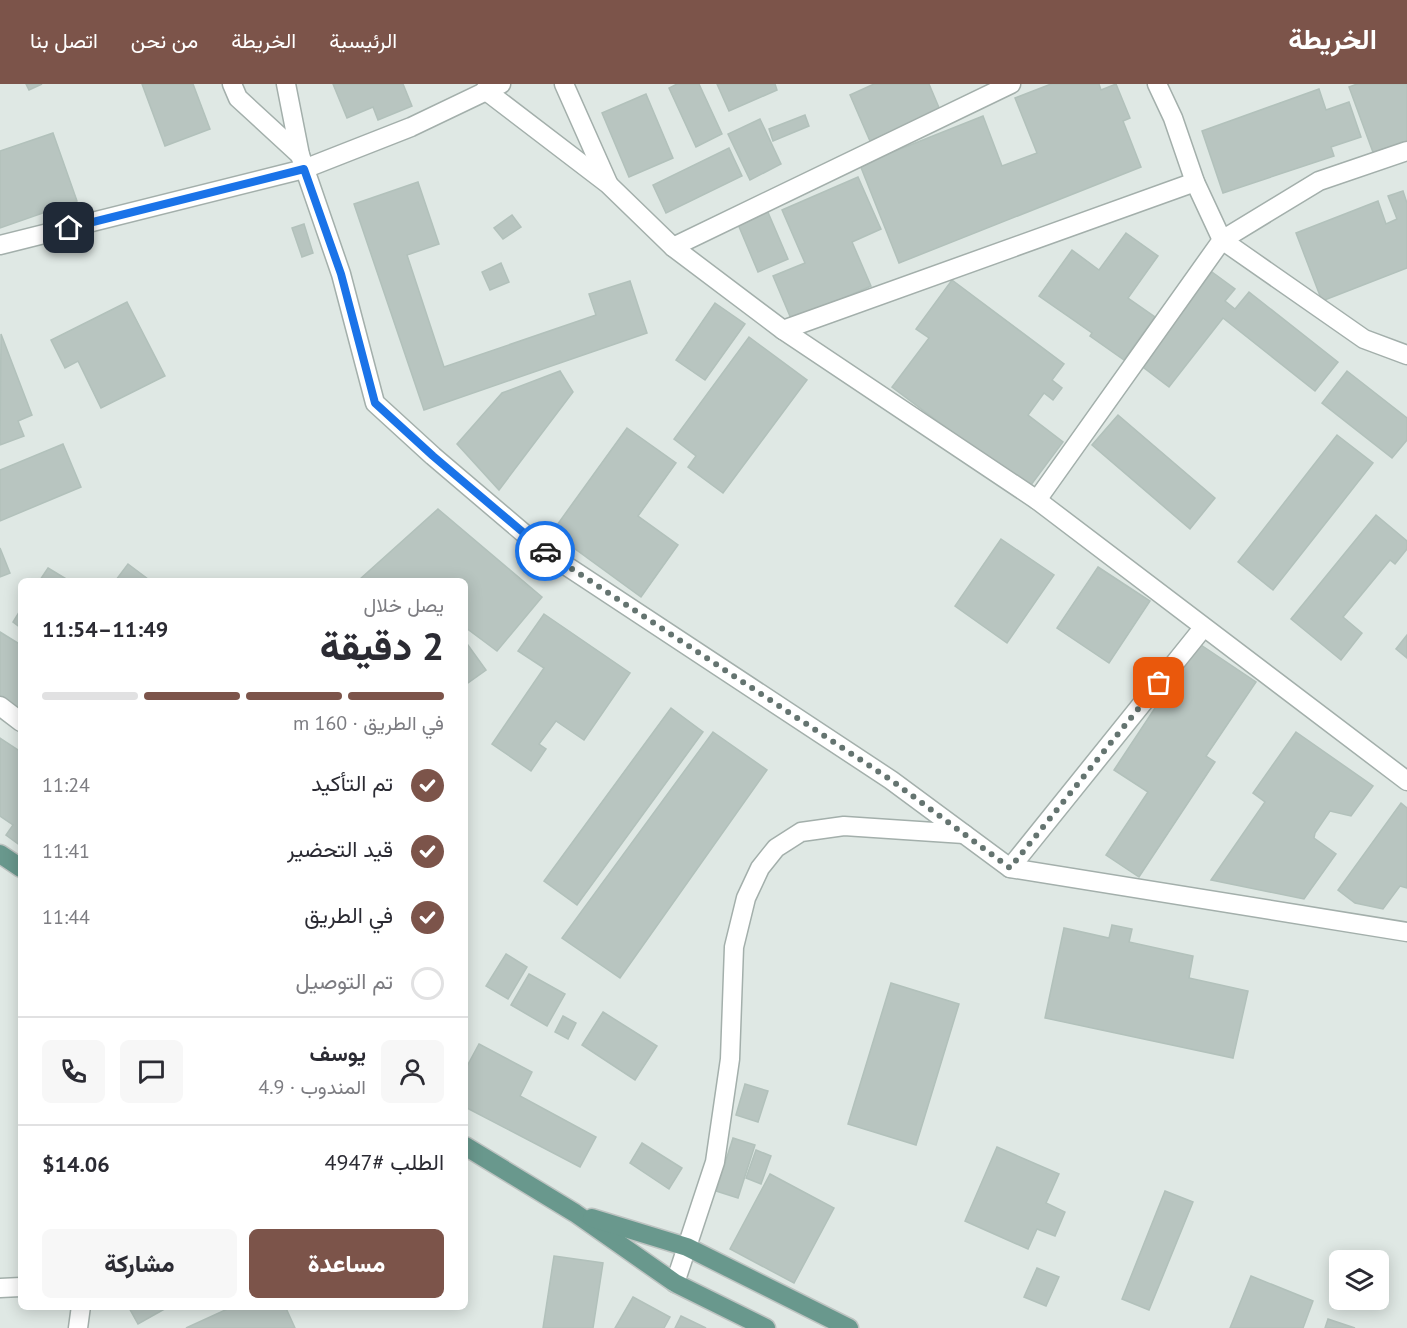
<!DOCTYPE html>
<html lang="ar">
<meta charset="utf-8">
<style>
:root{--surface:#fff;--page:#f7f7f7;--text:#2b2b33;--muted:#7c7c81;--line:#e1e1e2;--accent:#7c544a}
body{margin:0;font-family:"PT Sans",Vazirmatn,sans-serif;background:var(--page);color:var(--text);direction:rtl;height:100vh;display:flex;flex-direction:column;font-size:22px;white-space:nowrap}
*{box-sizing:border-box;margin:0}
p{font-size:20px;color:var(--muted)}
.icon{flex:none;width:33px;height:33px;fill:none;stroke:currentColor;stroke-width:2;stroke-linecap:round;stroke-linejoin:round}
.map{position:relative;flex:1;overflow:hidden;direction:ltr}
.side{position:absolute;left:18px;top:494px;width:450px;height:732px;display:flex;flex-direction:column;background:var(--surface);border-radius:9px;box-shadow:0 3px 15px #0003;direction:rtl}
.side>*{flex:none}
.buttons{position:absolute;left:1329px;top:1166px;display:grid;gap:12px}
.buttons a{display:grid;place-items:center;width:60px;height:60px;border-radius:9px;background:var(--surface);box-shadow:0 3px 15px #0003;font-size:30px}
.pin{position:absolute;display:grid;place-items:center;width:51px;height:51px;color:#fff;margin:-26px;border-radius:12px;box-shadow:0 3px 9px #0006}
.courier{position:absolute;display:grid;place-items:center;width:60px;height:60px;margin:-30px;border:4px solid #1a73e8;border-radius:50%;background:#fff;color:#222;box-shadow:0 2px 8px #0007}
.summary em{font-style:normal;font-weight:800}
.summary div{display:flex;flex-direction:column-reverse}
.summary{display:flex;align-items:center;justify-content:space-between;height:102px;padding:0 24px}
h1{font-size:39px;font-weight:800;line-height:45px}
.bar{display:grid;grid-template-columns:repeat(4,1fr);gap:9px 6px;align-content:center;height:72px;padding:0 24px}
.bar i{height:8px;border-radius:4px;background:var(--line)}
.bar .on{background:var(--accent)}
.bar p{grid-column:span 4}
.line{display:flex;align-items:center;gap:15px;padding:0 24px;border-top:2px solid var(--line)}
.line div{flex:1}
.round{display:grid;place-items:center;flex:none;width:63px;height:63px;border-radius:9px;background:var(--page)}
ol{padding:0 24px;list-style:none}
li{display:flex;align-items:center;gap:18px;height:66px}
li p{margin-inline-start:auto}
li .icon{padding:6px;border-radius:50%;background:var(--accent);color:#fff;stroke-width:4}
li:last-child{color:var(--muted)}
li i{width:33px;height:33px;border:3px solid var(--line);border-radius:50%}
.action{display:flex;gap:12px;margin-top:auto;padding:12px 24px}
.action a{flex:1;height:69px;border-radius:9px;background:var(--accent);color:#fff;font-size:24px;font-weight:800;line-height:69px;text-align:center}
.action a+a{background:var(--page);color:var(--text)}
header{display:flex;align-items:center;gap:36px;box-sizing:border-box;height:84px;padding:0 30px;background:var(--accent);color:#fff}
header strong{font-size:28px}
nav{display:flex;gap:33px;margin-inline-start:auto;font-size:21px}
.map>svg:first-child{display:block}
.building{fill:#b8c5c0;stroke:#b2c1bb;stroke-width:1.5}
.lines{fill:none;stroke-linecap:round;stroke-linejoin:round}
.minor-casing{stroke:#a3afab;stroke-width:21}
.major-casing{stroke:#bdc3c1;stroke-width:21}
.minor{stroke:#fff;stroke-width:18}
.major{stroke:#69988d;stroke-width:18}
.done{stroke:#647470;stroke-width:6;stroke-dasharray:0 10.8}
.route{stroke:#1a73e8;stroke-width:8}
</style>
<header>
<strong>الخريطة</strong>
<nav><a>الرئيسية</a><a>الخريطة</a><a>من نحن</a><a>اتصل بنا</a></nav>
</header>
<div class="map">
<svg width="1407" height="1244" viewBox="0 0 1407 1244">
<rect width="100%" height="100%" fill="#dfe8e4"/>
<g class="building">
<path d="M 26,0 L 42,0 L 29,6 Z"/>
<path d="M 142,0 L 193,0 L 210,45 L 165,62 Z"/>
<path d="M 333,0 L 403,0 L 412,22 L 378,36 L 373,23 L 347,34 Z"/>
<path d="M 677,0 L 699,0 L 722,50 L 696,63 L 669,4 Z"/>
<path d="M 717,0 L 775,0 L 777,6 L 729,27 Z"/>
<path d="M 874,0 L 929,0 L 940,26 L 870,57 L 850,11 Z"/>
<path d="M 1051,0 L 1099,0 L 1101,6 L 1116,0 L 1130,34 L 1123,37 L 1141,83 L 899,179 L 860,81 L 983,32 L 1002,82 L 1037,69 L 1015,14 Z"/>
<path d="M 1357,0 L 1407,0 L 1407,59 L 1374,71 L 1349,3 Z"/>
<path d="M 1319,5 L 1326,26 L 1349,18 L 1361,53 L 1331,63 L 1334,72 L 1223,109 L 1202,47 Z"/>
<path d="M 646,10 L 673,74 L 629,93 L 602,29 Z"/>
<path d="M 805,31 L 809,42 L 773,57 L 769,45 Z"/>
<path d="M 760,35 L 781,80 L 750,96 L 728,50 Z"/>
<path d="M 53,49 L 77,117 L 0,144 L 0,67 Z"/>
<path d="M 729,64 L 742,92 L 666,129 L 653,101 Z"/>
<path d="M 858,93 L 881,145 L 852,158 L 871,202 L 792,237 L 773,192 L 805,179 L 782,126 Z"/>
<path d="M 418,98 L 439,160 L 407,171 L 444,283 L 596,231 L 589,210 L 630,197 L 647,249 L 424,326 L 354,120 Z"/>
<path d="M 1403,107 L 1407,119 L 1407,184 L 1322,217 L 1296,149 L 1378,117 L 1386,140 L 1397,135 L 1388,112 Z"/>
<path d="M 767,126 L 788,175 L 758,188 L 737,138 Z"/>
<path d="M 512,131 L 521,143 L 503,155 L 494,144 Z"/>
<path d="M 304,140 L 313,169 L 302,173 L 292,144 Z"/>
<path d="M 1126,149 L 1158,172 L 1128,214 L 1155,233 L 1124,276 L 1090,252 L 1092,249 L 1039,212 L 1072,166 L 1099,186 Z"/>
<path d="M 501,179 L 509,198 L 490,206 L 482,188 Z"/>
<path d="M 1212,188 L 1235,205 L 1225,217 L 1235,225 L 1249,208 L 1338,278 L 1315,307 L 1223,234 L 1169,303 L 1139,280 Z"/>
<path d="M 952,196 L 1064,280 L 1052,296 L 1062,304 L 1053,316 L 1044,309 L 1028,331 L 1063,358 L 1028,405 L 892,303 L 929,254 L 916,245 Z"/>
<path d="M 127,218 L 165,292 L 101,324 L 78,277 L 65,284 L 51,256 Z"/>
<path d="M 715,219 L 745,240 L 705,296 L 676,276 Z"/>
<path d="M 1,250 L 32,331 L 18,337 L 24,352 L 0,361 Z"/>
<path d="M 749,253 L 807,296 L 723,409 L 688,383 L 696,372 L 674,355 Z"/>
<path d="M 560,287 L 573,308 L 499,406 L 457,360 L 502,309 Z"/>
<path d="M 1347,287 L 1407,334 L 1407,356 L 1392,374 L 1322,319 Z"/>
<path d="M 1118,331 L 1215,414 L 1190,445 L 1092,361 Z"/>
<path d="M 627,344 L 676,379 L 638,432 L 678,461 L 641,513 L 552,448 Z"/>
<path d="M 1337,351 L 1373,379 L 1273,506 L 1238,478 Z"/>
<path d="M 63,360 L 81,403 L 0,437 L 0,386 Z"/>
<path d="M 438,425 L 542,513 L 497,567 L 465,543 L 465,496 L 359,496 Z"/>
<path d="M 1376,431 L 1407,457 L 1407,465 L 1395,480 L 1390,476 L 1343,533 L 1362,549 L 1341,576 L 1291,535 Z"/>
<path d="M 1001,455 L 1054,491 L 1007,559 L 955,522 Z"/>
<path d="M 0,464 L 10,489 L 0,493 Z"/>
<path d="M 128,480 L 148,495 L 147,496 L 116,496 Z"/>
<path d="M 1098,483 L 1150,517 L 1109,579 L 1057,544 Z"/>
<path d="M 48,484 L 68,496 L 40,496 Z"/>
<path d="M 21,525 L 21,544 L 13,538 Z"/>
<path d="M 544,530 L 630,589 L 584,656 L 556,637 L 539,660 L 546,665 L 531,687 L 492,660 L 544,584 L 518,567 Z"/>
<path d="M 0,548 L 21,561 L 21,629 L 0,616 Z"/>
<path d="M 1407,551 L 1407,574 L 1396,565 Z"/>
<path d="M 465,557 L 486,586 L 465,601 Z"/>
<path d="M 1198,559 L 1256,598 L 1206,672 L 1215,678 L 1139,793 L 1106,771 L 1148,708 L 1114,686 Z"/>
<path d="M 671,624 L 703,648 L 577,821 L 544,797 Z"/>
<path d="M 713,648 L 767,686 L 620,894 L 562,854 Z"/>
<path d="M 1296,648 L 1373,702 L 1351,732 L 1330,727 L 1315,749 L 1314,754 L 1336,770 L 1304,815 L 1211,796 L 1265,718 L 1253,709 Z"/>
<path d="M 0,654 L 21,668 L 21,762 L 6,751 L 13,741 L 0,732 Z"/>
<path d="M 1401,719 L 1407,724 L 1407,804 L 1400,802 L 1383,825 L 1355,819 L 1338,806 Z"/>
<path d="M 1112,841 L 1132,845 L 1129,858 L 1193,872 L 1189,894 L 1248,907 L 1233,974 L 1045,934 L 1064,844 L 1109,854 Z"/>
<path d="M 506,870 L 527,883 L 508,915 L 486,902 Z"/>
<path d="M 529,890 L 565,910 L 547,942 L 511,921 Z"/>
<path d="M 891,899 L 959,920 L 916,1061 L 848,1040 Z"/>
<path d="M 603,928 L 657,962 L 635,996 L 582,961 Z"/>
<path d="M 563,932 L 576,939 L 568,955 L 555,948 Z"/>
<path d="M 479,960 L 532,988 L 520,1012 L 596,1053 L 580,1083 L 465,1023 L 465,986 Z"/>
<path d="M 745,1000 L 768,1007 L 758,1038 L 736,1031 Z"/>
<path d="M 733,1054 L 755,1061 L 738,1114 L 716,1107 Z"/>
<path d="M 642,1059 L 682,1084 L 669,1105 L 630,1079 Z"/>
<path d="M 997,1063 L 1059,1090 L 1046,1119 L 1065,1128 L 1055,1152 L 1037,1145 L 1028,1165 L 965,1137 Z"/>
<path d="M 756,1066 L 771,1072 L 761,1100 L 746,1094 Z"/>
<path d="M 770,1090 L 834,1124 L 794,1199 L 730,1165 Z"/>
<path d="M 1165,1107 L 1193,1118 L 1149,1226 L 1122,1215 Z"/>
<path d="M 554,1172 L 603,1179 L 593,1244 L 543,1244 Z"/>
<path d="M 1037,1184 L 1059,1193 L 1046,1222 L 1024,1213 Z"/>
<path d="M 1251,1192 L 1313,1217 L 1303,1244 L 1230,1244 Z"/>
<path d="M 633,1213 L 670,1233 L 664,1244 L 615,1244 Z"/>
<path d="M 128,1222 L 170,1222 L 138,1240 Z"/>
<path d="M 234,1222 L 241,1222 L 242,1225 L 249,1222 L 285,1222 L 295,1244 L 186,1244 Z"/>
<path d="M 681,1232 L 706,1244 L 675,1244 Z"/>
<path d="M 1328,1235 L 1355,1244 L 1325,1244 Z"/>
</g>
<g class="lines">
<defs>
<g id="minor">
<path d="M 232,0 L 238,14 L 300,71"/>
<path d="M 286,0 L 300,71 L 341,190 L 375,319 L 433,372 L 547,469 L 891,696 L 1010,784 L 1407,848"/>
<path d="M 564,0 L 608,99"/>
<path d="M 1157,0 L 1173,34 L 1195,98 L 1222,156 L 1364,255 L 1407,271"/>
<path d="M 485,6 L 608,100 L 673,163 L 783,246 L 1037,416 L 1407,697"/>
<path d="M 0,161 L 304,85 L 411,43 L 501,0"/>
<path d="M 673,163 L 1011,0"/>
<path d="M 783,246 L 1195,98"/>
<path d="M 1037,416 L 1222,156 L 1319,97 L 1407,67"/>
<path d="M 0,622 L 21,638"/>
<path d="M 1010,784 L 1203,544"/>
<path d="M 675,1199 L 715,1078 L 730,975 L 734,863 L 746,814 L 760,784 L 776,764 L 801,748 L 844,742 L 964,750"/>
<path d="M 0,1204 L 21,1203"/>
<path d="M 78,1244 L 81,1222"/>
</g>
<g id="major">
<path d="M 0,770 L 21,784"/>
<path d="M 465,1062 L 575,1129 L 675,1199 L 766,1244"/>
<path d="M 592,1134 L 687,1163 L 849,1244"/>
</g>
</defs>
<use href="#minor" class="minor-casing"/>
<use href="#major" class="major-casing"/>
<use href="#minor" class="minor"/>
<use href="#major" class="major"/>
</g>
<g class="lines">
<path class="done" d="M 545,467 L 891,696 L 1010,784 L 1159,599"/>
<path class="route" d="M 69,144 L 304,85 L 341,190 L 375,319 L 433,372 L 545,467"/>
</g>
</svg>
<div class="buttons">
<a><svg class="icon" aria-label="layers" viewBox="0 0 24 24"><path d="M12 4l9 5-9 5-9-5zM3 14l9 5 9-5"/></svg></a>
</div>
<div class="pin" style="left:1159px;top:599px;background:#ea580c"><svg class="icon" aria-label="bag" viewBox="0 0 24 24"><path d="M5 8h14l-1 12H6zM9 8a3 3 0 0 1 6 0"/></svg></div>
<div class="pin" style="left:69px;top:144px;background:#1f2937"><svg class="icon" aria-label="home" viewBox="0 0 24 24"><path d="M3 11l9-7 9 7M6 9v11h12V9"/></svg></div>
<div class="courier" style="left:545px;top:467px"><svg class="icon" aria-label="car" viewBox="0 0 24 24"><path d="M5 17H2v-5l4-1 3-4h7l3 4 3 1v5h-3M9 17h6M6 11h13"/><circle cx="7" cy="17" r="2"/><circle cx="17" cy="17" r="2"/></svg></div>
<section class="side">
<div class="summary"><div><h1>2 دقيقة</h1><p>يصل خلال</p></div><em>11:49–11:54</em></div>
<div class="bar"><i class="on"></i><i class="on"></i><i class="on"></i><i></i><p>في الطريق · 160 m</p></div>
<ol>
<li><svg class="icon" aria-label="check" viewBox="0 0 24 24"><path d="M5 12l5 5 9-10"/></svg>تم التأكيد<p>11:24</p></li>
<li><svg class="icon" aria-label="check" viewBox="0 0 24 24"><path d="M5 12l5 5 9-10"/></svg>قيد التحضير<p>11:41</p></li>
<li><svg class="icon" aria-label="check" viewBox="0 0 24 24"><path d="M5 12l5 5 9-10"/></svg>في الطريق<p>11:44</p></li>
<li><i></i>تم التوصيل</li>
</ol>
<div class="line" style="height:108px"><a class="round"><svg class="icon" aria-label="person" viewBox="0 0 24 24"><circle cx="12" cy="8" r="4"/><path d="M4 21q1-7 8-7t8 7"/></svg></a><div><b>يوسف</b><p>المندوب · 4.9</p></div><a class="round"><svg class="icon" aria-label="chat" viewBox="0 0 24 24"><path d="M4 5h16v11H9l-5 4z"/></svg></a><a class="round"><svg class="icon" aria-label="phone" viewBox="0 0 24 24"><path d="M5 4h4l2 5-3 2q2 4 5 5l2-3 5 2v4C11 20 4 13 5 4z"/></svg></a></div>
<div class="line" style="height:78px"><div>الطلب #4947</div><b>$14.06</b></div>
<div class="action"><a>مساعدة</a><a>مشاركة</a></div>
</section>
</div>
